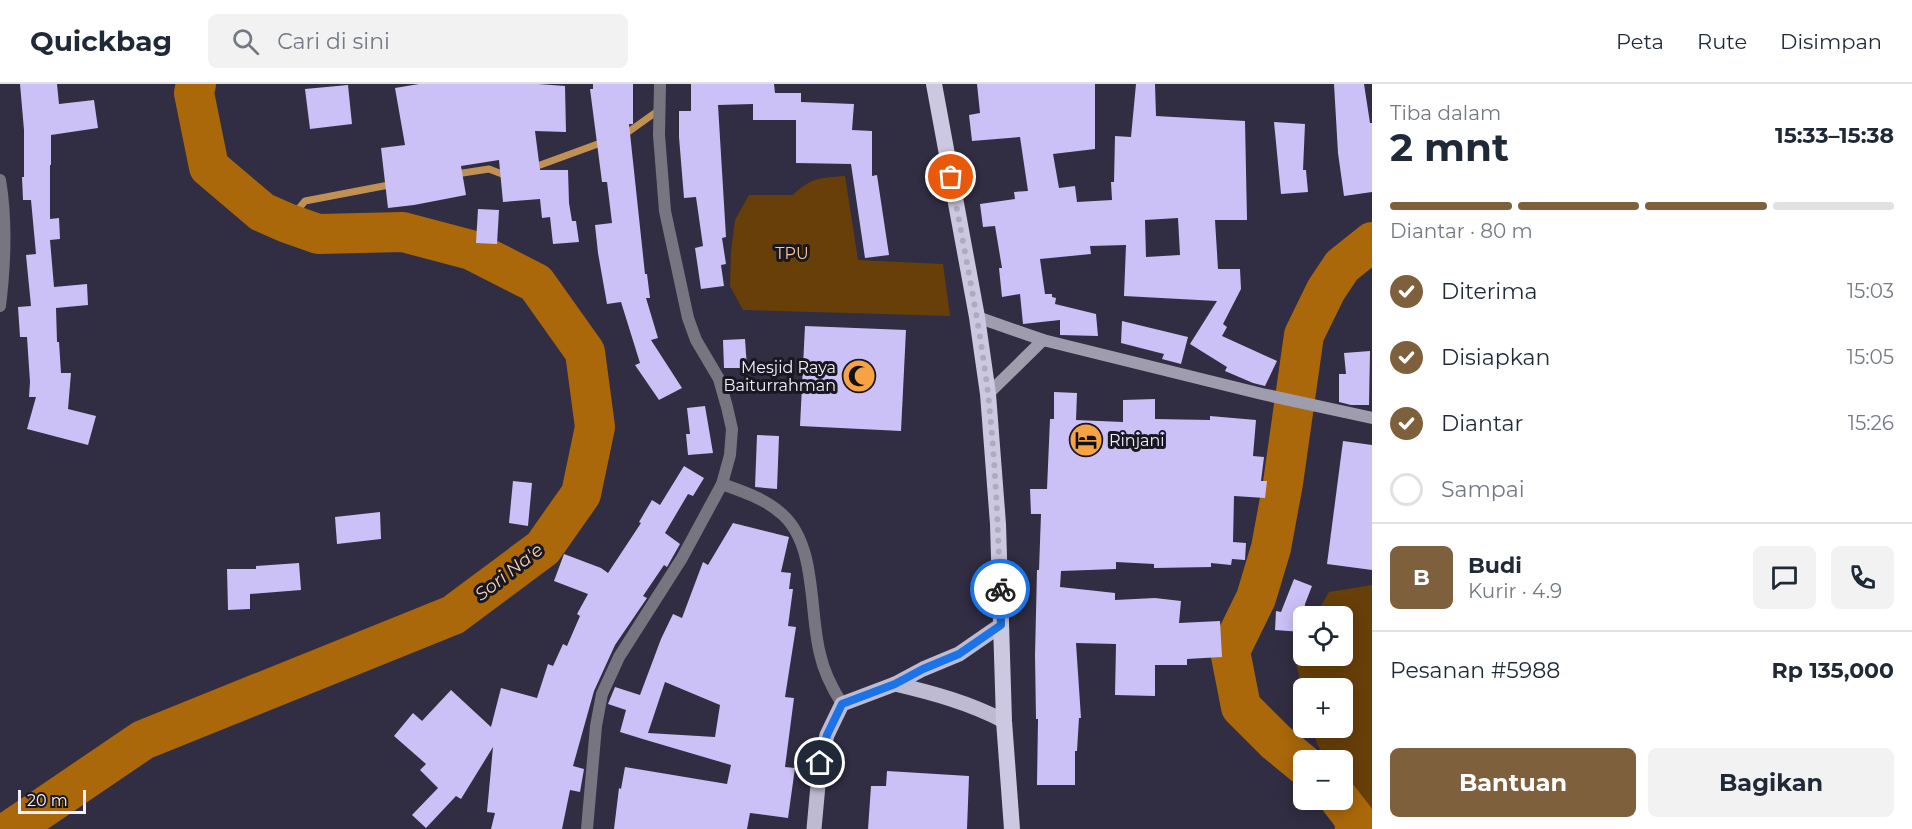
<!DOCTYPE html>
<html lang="id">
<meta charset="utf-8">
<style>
:root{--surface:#fff;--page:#f2f2f3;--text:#1f2937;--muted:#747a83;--line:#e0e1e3;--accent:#7f603d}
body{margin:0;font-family:Montserrat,sans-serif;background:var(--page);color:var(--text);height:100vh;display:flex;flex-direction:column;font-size:22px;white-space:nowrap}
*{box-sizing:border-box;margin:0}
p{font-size:20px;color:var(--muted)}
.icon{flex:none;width:33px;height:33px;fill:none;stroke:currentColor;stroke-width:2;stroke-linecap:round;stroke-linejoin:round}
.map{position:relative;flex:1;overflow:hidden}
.details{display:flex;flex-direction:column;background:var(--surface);width:540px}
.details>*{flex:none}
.tools{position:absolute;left:1293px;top:522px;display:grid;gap:12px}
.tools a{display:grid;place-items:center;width:60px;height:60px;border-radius:9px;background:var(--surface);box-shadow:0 3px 15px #0003;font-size:30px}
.scale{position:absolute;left:18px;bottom:15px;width:68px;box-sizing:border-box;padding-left:6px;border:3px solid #f2f0fe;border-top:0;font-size:16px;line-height:21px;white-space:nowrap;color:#f2f0fe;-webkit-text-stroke:4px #191720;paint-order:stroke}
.pin{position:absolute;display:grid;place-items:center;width:51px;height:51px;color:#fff;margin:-26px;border:3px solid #fff;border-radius:50%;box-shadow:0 2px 6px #0007}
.courier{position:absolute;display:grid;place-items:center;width:60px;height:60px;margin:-30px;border:4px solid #1a73e8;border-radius:50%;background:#fff;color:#222;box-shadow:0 2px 8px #0007}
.overview em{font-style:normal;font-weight:700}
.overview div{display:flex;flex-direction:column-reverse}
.overview{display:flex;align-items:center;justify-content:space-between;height:102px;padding:0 18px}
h1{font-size:39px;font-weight:700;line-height:45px}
.bar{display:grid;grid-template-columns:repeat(4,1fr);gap:9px 6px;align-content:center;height:72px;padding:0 18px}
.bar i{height:8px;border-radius:4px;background:var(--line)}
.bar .current{background:var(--accent)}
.bar p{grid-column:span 4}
.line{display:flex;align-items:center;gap:15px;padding:0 18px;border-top:2px solid var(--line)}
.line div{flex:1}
.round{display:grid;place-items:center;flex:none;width:63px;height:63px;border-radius:9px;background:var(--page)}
ol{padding:0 18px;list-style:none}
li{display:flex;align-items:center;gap:18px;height:66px}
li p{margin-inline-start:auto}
li .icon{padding:6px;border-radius:50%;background:var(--accent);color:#fff;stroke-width:4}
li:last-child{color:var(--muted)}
li i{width:33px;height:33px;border:3px solid var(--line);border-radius:50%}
.primary-button{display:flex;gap:12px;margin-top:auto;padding:12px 18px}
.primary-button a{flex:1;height:69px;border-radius:9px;background:var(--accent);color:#fff;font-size:24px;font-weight:700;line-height:69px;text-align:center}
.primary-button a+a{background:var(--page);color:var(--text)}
header{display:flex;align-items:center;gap:36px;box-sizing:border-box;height:84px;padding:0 30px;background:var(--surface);border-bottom:2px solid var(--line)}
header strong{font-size:28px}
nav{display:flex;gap:33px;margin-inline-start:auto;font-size:21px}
.search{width:420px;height:54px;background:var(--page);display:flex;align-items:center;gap:15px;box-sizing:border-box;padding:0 21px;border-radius:9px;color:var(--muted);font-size:22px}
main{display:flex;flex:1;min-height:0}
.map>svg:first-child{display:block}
.green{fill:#683f09}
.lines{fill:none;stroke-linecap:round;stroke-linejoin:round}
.stream{stroke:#c09153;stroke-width:7}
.river{stroke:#aa680a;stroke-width:40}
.building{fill:#cbc1f6;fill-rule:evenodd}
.minor{stroke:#777580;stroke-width:12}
.secondary{stroke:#9f9cae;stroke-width:12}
.primary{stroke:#bebad1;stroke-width:15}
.trunk{stroke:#ccc8e1;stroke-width:16}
.done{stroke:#aeacbc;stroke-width:6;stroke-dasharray:0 10.8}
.route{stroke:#1a73e8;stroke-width:8}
.labels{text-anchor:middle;stroke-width:6;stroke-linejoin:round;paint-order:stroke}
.park-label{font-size:16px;fill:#fdc891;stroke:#191720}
.poi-label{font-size:16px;fill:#f2f0fe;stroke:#191720;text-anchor:end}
.water-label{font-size:18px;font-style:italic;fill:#f4d0ac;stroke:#191720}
</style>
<header>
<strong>Quickbag</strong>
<div class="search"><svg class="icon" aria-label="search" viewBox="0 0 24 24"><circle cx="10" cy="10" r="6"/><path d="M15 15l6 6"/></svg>Cari di sini</div>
<nav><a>Peta</a><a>Rute</a><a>Disimpan</a></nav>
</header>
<main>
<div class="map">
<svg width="1372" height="745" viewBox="0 0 1372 745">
<rect width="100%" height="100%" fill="#312d42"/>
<g class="green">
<path d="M 845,92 L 858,176 L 943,180 L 950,232 L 743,226 L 730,202 L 731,168 L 735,136 L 749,111 L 793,111 C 811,93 821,94 845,92 Z"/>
<path d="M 1372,501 L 1372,745 L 1363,745 L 1351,714 L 1343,701 L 1342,676 L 1327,676 L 1317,660 L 1313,644 L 1342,644 L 1342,604 L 1304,604 L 1303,609 L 1296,580 L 1303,559 L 1304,572 L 1342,572 L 1342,532 L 1315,532 L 1329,508 Z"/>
</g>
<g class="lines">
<g class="stream">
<path d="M 624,51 L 659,26"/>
<path d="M 532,84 L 606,57"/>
<path d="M 456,90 L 489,85 L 502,90 L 509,88"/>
<path d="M 287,139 L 305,117 L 394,100"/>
</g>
<g class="river">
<path d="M 1304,681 L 1276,658 L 1241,623 L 1230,567 L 1256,514 L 1271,464 L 1283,399 L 1304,251 L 1326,206 L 1342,182 L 1372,158"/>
<path d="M 1340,716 L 1354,734 L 1355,745"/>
<path d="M 12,745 L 143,656 L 453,531 L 543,464 L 581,410 L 595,343 L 585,268 L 536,199 L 471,166 L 403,148 L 318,150 L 287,139 L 262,128 L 209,83 L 194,9 L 196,0"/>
</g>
</g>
<g class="building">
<path d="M 20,0 L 57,0 L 59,20 L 94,16 L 98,44 L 51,51 L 51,81 L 50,81 L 50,135 L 59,134 L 60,155 L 50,156 L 54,203 L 87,200 L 88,221 L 56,224 L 57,258 L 59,258 L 61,289 L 71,289 L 68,325 L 96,332 L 88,361 L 27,345 L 36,313 L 29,313 L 30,298 L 27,253 L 20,253 L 18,223 L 31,222 L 26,171 L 36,170 L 31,116 L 23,116 L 22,93 L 24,93 L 24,46 Z"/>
<path d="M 419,0 L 538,0 L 565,2 L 566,48 L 535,47 L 540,86 L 568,86 L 569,119 L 572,137 L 576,137 L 579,158 L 553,160 L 550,133 L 542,134 L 540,115 L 503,118 L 499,76 L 461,82 L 466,111 L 414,121 L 388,124 L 381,64 L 405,61 L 395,4 Z"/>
<path d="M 593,0 L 633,0 L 633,40 L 629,40 L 645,190 L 647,190 L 650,214 L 646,214 L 658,254 L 651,256 L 682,304 L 659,316 L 635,281 L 640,279 L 621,218 L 607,220 L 598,169 L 595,141 L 612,139 L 607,98 L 602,98 L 590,5 L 593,5 Z"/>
<path d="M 691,0 L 774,0 L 775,9 L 801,9 L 801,18 L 854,20 L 852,46 L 872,47 L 872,92 L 877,91 L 889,171 L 865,174 L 851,80 L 796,79 L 796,36 L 753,36 L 753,20 L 718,21 L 726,153 L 722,154 L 726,180 L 721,181 L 724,202 L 701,205 L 695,164 L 703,162 L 696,113 L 684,114 L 679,53 L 679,27 L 691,27 Z"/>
<path d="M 977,0 L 1095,0 L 1095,65 L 1053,70 L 1059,104 L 1075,102 L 1077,118 L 1112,116 L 1111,98 L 1114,98 L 1115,52 L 1131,53 L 1136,0 L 1155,0 L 1156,32 L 1245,37 L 1247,136 L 1215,136 L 1218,185 L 1240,185 L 1241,205 L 1223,240 L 1227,243 L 1222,252 L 1277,277 L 1265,302 L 1253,299 L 1225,287 L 1227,283 L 1190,260 L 1217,217 L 1124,212 L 1126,161 L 1090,162 L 1091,170 L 1040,175 L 1045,210 L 1052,210 L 1052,213 L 1056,214 L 1055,220 L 1096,230 L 1098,252 L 1060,251 L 1060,236 L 1023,240 L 1020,210 L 1002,213 L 999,184 L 1002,184 L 995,142 L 983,143 L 980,120 L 1015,115 L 1014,108 L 1028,107 L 1020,53 L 972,57 L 969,31 L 980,29 ZM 1178,134 L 1180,171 L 1146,173 L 1145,136 Z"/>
<path d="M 1334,0 L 1364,0 L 1370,39 L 1372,39 L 1372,108 L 1344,112 L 1338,69 Z"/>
<path d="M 348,1 L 352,40 L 310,45 L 305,5 Z"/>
<path d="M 1274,38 L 1305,40 L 1303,86 L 1306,86 L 1308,108 L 1281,110 Z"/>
<path d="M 478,125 L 499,126 L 497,160 L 476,159 Z"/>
<path d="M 1122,237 L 1188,253 L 1181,280 L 1162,275 L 1164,270 L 1121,259 Z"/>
<path d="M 805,242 L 906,246 L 901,347 L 800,342 Z"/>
<path d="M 745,255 L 747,284 L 724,284 L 723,256 Z"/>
<path d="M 1370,267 L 1369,321 L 1351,321 L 1339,318 L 1339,290 L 1346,290 L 1344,269 Z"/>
<path d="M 1054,308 L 1077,309 L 1076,336 L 1123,338 L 1123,316 L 1155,315 L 1155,335 L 1210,336 L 1210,332 L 1256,336 L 1253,372 L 1264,373 L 1261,397 L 1267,397 L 1265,414 L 1234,412 L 1233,458 L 1246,459 L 1245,476 L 1232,475 L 1231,481 L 1211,479 L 1211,483 L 1154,484 L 1154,480 L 1116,478 L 1116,485 L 1061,487 L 1060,503 L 1115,509 L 1115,516 L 1155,514 L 1181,517 L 1179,539 L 1220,537 L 1222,573 L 1187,575 L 1187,581 L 1155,581 L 1155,612 L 1115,611 L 1116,560 L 1076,559 L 1081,634 L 1079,634 L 1077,667 L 1075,667 L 1075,701 L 1037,701 L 1038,635 L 1036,635 L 1035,571 L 1037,486 L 1039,486 L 1041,430 L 1031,430 L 1030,405 L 1047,405 L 1050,335 L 1054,335 Z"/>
<path d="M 705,322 L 713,369 L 688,371 L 686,350 L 690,350 L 687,324 Z"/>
<path d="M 757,351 L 779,352 L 777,405 L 755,403 Z"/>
<path d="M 1343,357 L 1372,361 L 1372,486 L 1327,480 Z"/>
<path d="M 684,382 L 704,394 L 693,412 L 688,410 L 665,449 L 680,460 L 667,483 L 664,481 L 643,512 L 647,514 L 615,561 L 594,607 L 573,682 L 584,685 L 580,708 L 570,706 L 562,745 L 491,745 L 495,729 L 487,728 L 493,663 L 461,715 L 456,712 L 426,744 L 412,731 L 438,704 L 420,686 L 426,680 L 394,652 L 413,629 L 422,637 L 451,606 L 491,643 L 501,604 L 537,614 L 548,580 L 553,582 L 563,560 L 567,562 L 580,532 L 577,530 L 588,510 L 554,497 L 564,470 L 601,484 L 608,489 L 641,439 L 639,438 L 652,416 L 660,421 Z"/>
<path d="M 513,397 L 532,399 L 528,442 L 509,439 Z"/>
<path d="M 380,428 L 381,455 L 337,460 L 335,433 Z"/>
<path d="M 733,439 L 789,453 L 781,488 L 791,489 L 789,505 L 793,505 L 788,542 L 796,543 L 785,613 L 794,614 L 785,683 L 795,684 L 788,734 L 750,729 L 747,745 L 614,745 L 619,704 L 621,705 L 625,683 L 727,700 L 731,681 L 646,656 L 647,652 L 646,656 L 620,648 L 626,626 L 608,620 L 615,603 L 640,611 L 661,555 L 673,530 L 682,534 L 703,478 L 708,481 ZM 665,598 L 720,621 L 715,653 L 648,649 Z"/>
<path d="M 299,479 L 301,506 L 250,510 L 250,525 L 228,526 L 227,485 L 256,485 L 256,482 Z"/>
<path d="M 1294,495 L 1312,502 L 1305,520 L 1302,548 L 1275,546 L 1276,527 L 1281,528 Z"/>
<path d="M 887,687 L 969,692 L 967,745 L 868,745 L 871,702 L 886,702 Z"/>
</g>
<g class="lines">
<g class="minor">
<path d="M 0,96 C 7,137 5,181 0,222"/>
<path d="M 722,400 C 744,408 766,415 783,431 C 817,462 809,528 820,570 C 824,589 832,604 842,620"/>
<path d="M 587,745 L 596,642 L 602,610 L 619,573 L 682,474 L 722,400 L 730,371 L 732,345 L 727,323 L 719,295 L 696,256 L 688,234 L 665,127 L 659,51 L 660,0"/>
</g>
<g class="secondary">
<path d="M 977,233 L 1043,256 L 1262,310 L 1372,334"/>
<path d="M 988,310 L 1043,256"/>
</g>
<g class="primary">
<path d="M 895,600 C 933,609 970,619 1004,637"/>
<path d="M 814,745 L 820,679 L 827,651 L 842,620 L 895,600 L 923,585 L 959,570 L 1001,541"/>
</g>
<path class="trunk" d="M 934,0 L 977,233 L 988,310 L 998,440 L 1004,637 L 1012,745"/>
</g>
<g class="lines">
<path class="done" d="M 951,93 C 964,165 979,237 988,309 C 995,374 998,440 1000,505"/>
<path class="route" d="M 820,679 L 827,651 L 842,620 L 895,600 L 923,585 L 959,570 L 1001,541 L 1000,505"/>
</g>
<defs>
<symbol id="mosque-disc" viewBox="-11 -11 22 22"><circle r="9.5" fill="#f5a345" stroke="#191720"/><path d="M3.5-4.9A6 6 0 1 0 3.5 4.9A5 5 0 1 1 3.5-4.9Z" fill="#111"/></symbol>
<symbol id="hotel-disc" viewBox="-11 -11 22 22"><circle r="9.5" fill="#f5a345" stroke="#191720"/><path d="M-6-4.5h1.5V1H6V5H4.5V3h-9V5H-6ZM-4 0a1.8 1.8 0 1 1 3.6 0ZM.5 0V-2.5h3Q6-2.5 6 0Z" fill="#111"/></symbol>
</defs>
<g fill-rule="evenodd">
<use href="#mosque-disc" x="840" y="273" width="38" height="38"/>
<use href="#hotel-disc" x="1067" y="337" width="38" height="38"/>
</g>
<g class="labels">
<g class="park-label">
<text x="792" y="175">TPU</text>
</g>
<g class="poi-label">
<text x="836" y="289">Mesjid Raya<tspan x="836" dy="18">Baiturrahman</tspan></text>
<text x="1109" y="362" text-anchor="start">Rinjani</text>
</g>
<g class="water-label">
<text transform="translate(509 488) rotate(-38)" y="6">Sori Na'e</text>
</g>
</g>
</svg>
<div class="tools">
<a><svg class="icon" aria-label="locate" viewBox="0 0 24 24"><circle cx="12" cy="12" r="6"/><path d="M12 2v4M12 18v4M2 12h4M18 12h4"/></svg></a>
<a>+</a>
<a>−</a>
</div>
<div class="scale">20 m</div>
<div class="pin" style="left:951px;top:93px;background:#ea580c"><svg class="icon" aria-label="bag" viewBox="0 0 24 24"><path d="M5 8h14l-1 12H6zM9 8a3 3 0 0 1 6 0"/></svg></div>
<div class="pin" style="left:820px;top:679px;background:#1f2937"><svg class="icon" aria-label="home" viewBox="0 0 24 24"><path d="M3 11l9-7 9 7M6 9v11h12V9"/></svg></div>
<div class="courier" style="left:1000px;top:505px"><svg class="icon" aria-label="bike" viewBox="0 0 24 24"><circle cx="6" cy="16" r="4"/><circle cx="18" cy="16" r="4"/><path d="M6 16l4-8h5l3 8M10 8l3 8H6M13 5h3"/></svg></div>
</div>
<section class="details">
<div class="overview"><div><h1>2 mnt</h1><p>Tiba dalam</p></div><em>15:33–15:38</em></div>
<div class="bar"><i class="current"></i><i class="current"></i><i class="current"></i><i></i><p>Diantar · 80 m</p></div>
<ol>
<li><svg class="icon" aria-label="check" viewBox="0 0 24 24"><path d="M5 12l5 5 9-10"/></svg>Diterima<p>15:03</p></li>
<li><svg class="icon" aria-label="check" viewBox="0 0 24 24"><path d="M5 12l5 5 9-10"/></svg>Disiapkan<p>15:05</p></li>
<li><svg class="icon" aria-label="check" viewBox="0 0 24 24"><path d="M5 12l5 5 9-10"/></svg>Diantar<p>15:26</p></li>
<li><i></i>Sampai</li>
</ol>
<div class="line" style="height:108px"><b class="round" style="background:var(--accent);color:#fff">B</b><div><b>Budi</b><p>Kurir · 4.9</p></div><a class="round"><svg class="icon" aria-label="chat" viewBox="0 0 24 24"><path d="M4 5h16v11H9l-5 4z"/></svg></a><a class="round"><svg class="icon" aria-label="phone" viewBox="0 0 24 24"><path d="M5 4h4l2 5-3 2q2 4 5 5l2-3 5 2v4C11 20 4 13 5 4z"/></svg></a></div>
<div class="line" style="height:78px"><div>Pesanan #5988</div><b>Rp 135,000</b></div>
<div class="primary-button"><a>Bantuan</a><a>Bagikan</a></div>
</section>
</main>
